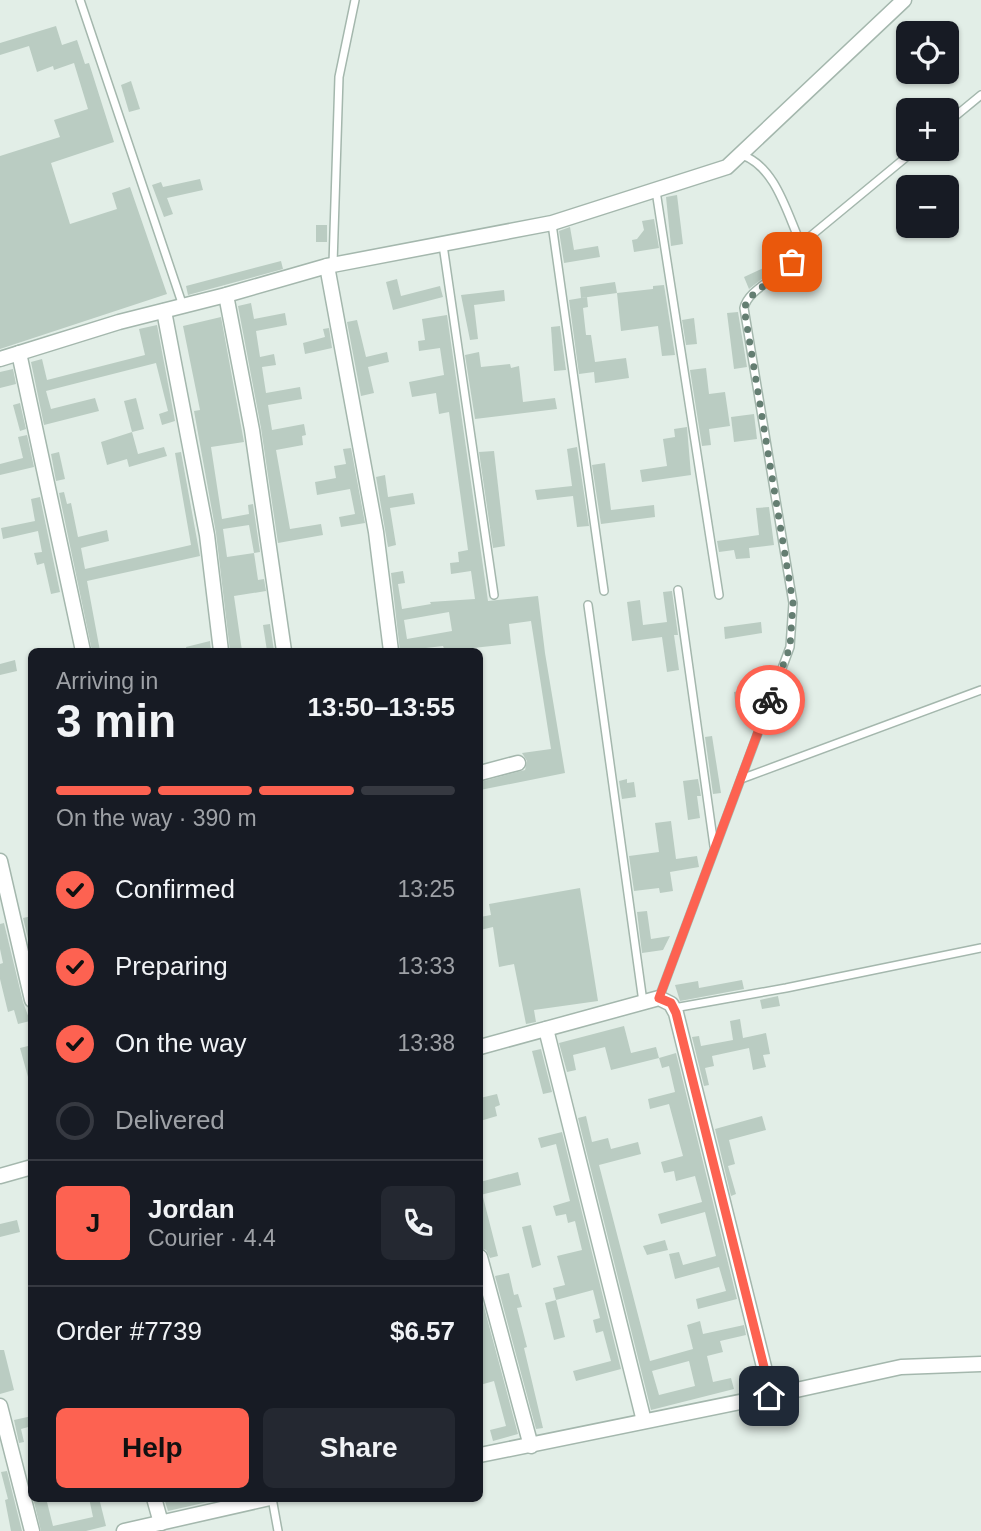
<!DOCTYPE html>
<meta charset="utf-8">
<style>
:root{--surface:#171b24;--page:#242831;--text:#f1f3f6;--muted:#9ea1a6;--line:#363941;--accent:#fd6251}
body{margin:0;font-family:Arial,sans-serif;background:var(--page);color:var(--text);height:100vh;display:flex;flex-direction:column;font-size:26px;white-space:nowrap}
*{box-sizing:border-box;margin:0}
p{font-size:23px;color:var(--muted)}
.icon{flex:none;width:38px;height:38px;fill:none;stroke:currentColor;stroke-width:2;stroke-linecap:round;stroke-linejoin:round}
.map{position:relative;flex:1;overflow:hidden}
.side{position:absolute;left:28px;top:648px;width:455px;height:854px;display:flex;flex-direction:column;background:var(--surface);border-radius:10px;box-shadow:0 2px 5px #0004}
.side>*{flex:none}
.buttons{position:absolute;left:896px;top:21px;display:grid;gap:14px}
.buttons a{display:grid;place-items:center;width:63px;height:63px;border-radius:10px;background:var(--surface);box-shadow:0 2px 5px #0004;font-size:35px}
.pin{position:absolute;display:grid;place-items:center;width:60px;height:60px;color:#fff;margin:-30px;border-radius:14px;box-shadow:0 4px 10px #0006}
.courier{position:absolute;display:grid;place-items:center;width:70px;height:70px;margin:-35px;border:5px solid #fd6251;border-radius:50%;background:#fff;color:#222;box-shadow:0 2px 9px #0007}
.summary em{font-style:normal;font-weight:600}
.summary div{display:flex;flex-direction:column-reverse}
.summary{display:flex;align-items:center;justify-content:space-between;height:119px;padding:0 28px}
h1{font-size:46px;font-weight:600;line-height:52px}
.bar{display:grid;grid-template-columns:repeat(4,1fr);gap:10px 7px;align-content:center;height:84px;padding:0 28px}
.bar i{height:9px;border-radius:5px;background:var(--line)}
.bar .on{background:var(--accent)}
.bar p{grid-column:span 4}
.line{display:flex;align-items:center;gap:18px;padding:0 28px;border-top:2px solid var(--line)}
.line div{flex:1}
.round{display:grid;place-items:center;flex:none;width:74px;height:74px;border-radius:10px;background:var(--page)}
ol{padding:0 28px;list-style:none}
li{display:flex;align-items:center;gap:21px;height:77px}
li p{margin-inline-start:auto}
li .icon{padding:7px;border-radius:50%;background:var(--accent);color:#111;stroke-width:4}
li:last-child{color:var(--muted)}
li i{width:38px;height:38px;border:4px solid var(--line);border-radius:50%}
.primary-button{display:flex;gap:14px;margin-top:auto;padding:14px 28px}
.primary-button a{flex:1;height:80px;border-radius:10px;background:var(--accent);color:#111;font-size:28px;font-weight:600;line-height:80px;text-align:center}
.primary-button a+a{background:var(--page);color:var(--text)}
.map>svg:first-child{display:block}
.building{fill:#baccc2;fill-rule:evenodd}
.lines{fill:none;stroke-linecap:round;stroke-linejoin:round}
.service-casing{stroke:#a4b7ad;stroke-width:10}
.minor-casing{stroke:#a4b7ad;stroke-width:17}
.service{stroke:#fff;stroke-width:7}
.minor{stroke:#fff;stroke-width:14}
.done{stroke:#647e72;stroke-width:7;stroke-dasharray:0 12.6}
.route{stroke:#fd6251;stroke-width:9}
</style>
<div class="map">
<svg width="981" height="1531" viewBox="0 0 981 1531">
<rect width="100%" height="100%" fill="#e2eee7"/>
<g class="building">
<path d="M 56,26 L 62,45 L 77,40 L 85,64 L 89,63 L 114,142 L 51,163 L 70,224 L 117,209 L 112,193 L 130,187 L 167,294 L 0,349 L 0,156 L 60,137 L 54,120 L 88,109 L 74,63 L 54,70 L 53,66 L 37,72 L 29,46 L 0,55 L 0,43 Z"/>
<path d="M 131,81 L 140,109 L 129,112 L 121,85 Z"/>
<path d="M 200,179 L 203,190 L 167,198 L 173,214 L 164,217 L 152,185 L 161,182 L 163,187 Z"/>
<path d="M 677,195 L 683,244 L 671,246 L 666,197 Z"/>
<path d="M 654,219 L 659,248 L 634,252 L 632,240 L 637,239 L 644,230 L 642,221 Z"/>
<rect x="316" y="225" width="11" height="17"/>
<path d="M 570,227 L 574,250 L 598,246 L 600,257 L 564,263 L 559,231 Z"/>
<path d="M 785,258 L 777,267 L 749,289 L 744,277 Z"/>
<path d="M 281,261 L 283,269 L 188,295 L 186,286 Z"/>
<path d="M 397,279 L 401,296 L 440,286 L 443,297 L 393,310 L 386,282 Z"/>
<path d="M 615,282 L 617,293 L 581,298 L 580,287 Z"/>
<path d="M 664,285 L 675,355 L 662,356 L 658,326 L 621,331 L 617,293 L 653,289 L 653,286 Z"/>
<path d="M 504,290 L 505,301 L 474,305 L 478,339 L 470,340 L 461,295 Z"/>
<path d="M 587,297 L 588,307 L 583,308 L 586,335 L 591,335 L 595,362 L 626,358 L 629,378 L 595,383 L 594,372 L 579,374 L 569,300 Z"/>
<path d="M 251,303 L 254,319 L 285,313 L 287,325 L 256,331 L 260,357 L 274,354 L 276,365 L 262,367 L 266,393 L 300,387 L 302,399 L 268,405 L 272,430 L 304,424 L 306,435 L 302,436 L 303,445 L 276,450 L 290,529 L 321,524 L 323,535 L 278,543 L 261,428 L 238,306 Z"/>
<path d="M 738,312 L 747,367 L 734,369 L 727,313 Z"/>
<path d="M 447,315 L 488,601 L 538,596 L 545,653 L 565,773 L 480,790 L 480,782 L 525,770 L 527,761 L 522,753 L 551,749 L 531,621 L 509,624 L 511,644 L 445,651 L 443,646 L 400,651 L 391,573 L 403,571 L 405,583 L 398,584 L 402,609 L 431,604 L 430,602 L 475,599 L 471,571 L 451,574 L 450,563 L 459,562 L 458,552 L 468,550 L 449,412 L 439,414 L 436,393 L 412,397 L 409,382 L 444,375 L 440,348 L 419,351 L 418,341 L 425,340 L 422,319 ZM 449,612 L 452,631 L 407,639 L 404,620 Z"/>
<path d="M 221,317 L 244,442 L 211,447 L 222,519 L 249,514 L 248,505 L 253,504 L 260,552 L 254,553 L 258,580 L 264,579 L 266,591 L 234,596 L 242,651 L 230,651 L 216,533 L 194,411 L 200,410 L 183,326 ZM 249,525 L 254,553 L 227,557 L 223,529 Z"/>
<path d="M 694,318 L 697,344 L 686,345 L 682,320 Z"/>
<path d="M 357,320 L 366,357 L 387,352 L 389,362 L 368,367 L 374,393 L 361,396 L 347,322 Z"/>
<path d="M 157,325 L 175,421 L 162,425 L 159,414 L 168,411 L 156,363 L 46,391 L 51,409 L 95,398 L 99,411 L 44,425 L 31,362 L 42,359 L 47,380 L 145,355 L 139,329 Z"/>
<path d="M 560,326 L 566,370 L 554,371 L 551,327 Z"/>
<path d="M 329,328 L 332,348 L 305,354 L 303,343 L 325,337 L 323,329 Z"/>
<path d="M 479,352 L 481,367 L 510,364 L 511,368 L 519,366 L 523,402 L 555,398 L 557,409 L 475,419 L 465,355 Z"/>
<path d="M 706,368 L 709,394 L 725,392 L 730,426 L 709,429 L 711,445 L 702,446 L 690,370 Z"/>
<path d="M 13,369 L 16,384 L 0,388 L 0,372 Z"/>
<path d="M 136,398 L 144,429 L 132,432 L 124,401 Z"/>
<path d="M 20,403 L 26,429 L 20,431 L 13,405 Z"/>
<path d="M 754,414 L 757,439 L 734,442 L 731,417 Z"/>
<path d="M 687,427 L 691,475 L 642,482 L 640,470 L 667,466 L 663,439 L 675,437 L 674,429 Z"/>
<path d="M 132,432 L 138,454 L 164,447 L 167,456 L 129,467 L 127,459 L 107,465 L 101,442 Z"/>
<path d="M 27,435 L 34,467 L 0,475 L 0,464 L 23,458 L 18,437 Z"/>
<path d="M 577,447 L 589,526 L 577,527 L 573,496 L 537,500 L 535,490 L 572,486 L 567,449 Z"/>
<path d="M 351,448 L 365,523 L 341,527 L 339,517 L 355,514 L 350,489 L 317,495 L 315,482 L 336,478 L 334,466 L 346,464 L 343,449 Z"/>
<path d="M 494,451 L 505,546 L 493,548 L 479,452 Z"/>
<path d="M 59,452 L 65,479 L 56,481 L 51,454 Z"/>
<path d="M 181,452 L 200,556 L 87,581 L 100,651 L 92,651 L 59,493 L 64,492 L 67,504 L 71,503 L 78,537 L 107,530 L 109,541 L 81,548 L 85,569 L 191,545 L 175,453 Z"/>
<path d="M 605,463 L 611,510 L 654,505 L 655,517 L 601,524 L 592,465 Z"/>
<path d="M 385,475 L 388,497 L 413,493 L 415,504 L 390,508 L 396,545 L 388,547 L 376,477 Z"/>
<path d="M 40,497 L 60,592 L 51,594 L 44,563 L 37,565 L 34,553 L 42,552 L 38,531 L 3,539 L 1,528 L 35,521 L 31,499 Z"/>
<path d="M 769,507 L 774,545 L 749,548 L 750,558 L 736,559 L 734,550 L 719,552 L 717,541 L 759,535 L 756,508 Z"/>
<path d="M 672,591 L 678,635 L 674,635 L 679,670 L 667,672 L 662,637 L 632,641 L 627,602 L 640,600 L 643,625 L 667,622 L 663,592 Z"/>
<path d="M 761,622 L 762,633 L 725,639 L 724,627 Z"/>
<path d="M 270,624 L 274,651 L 267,651 L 263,625 Z"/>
<path d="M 210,641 L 211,651 L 187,651 L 186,647 Z"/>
<path d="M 15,660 L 17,671 L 0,675 L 0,664 Z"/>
<path d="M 744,690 L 746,697 L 757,695 L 758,706 L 736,710 L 734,692 Z"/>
<path d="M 712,736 L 721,793 L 713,794 L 705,737 Z"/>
<path d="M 627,779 L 627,783 L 634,782 L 636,797 L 622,799 L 619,781 Z"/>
<path d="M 698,779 L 701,796 L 697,796 L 700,818 L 688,820 L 683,781 Z"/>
<path d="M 671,821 L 676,859 L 697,856 L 699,867 L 670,872 L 673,891 L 660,893 L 659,888 L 634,891 L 629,856 L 659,852 L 655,823 Z"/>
<path d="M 580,888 L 598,1001 L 534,1010 L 536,1022 L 526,1024 L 514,964 L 499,967 L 493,927 L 480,930 L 480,917 L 491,915 L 489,904 Z"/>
<path d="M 647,911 L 651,939 L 670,936 L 663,950 L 642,953 L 637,912 Z"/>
<path d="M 32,916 L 32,955 L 23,918 Z"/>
<path d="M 4,923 L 23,1002 L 30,1021 L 18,1024 L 14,1010 L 8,1012 L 0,979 L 0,964 L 3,963 L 0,949 L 0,924 Z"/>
<path d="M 742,980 L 744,989 L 680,1001 L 675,985 L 698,981 L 699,988 Z"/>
<path d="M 778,996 L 780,1006 L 762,1009 L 760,1000 Z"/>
<path d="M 740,1019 L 743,1038 L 766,1033 L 770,1054 L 763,1055 L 766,1067 L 753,1070 L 749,1048 L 712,1056 L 714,1066 L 705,1068 L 709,1085 L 704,1086 L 692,1037 L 699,1036 L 701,1046 L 733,1040 L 730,1021 Z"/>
<path d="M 624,1026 L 631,1053 L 656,1047 L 659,1058 L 611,1070 L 605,1047 L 573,1055 L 576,1070 L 567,1072 L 559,1043 Z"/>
<path d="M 32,1045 L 32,1077 L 28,1077 L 20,1048 Z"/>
<path d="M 541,1049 L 552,1092 L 543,1094 L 532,1051 Z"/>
<path d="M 676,1053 L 737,1299 L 698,1309 L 696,1299 L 726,1291 L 719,1267 L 675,1279 L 669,1254 L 679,1252 L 683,1265 L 716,1256 L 705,1212 L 661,1224 L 658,1214 L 702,1202 L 695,1176 L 676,1181 L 674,1171 L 664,1173 L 661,1162 L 683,1156 L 669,1104 L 650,1109 L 648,1099 L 675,1092 L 669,1066 L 662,1068 L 659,1058 Z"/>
<path d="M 497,1094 L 500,1105 L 495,1107 L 497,1116 L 480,1121 L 480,1098 Z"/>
<path d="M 586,1116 L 592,1142 L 608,1138 L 611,1149 L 638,1142 L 641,1154 L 599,1165 L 650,1361 L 693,1349 L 687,1325 L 700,1321 L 703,1334 L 744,1325 L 746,1335 L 720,1341 L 723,1352 L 707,1356 L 713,1382 L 731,1378 L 734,1389 L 651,1410 L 578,1118 ZM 689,1361 L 695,1386 L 659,1395 L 652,1371 Z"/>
<path d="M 762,1116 L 766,1130 L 729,1140 L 735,1164 L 728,1166 L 736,1194 L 731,1196 L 715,1129 Z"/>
<path d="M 562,1132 L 621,1369 L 576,1381 L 573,1371 L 611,1361 L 603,1331 L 596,1333 L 593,1320 L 600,1318 L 593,1290 L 556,1300 L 553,1288 L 565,1285 L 557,1256 L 582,1250 L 575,1221 L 568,1223 L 566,1214 L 556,1216 L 553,1206 L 570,1201 L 556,1144 L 541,1148 L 538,1138 Z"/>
<path d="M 518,1172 L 521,1185 L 480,1195 L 480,1182 Z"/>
<path d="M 483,1197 L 498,1256 L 490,1258 L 486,1250 L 480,1248 L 480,1198 Z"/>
<path d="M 17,1220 L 20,1232 L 0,1237 L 0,1224 Z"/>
<path d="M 531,1225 L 541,1265 L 532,1268 L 522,1227 Z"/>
<path d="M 665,1240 L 668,1250 L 647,1255 L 643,1246 Z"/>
<path d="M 509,1273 L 514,1295 L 518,1294 L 522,1307 L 517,1308 L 527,1347 L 524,1348 L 543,1428 L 536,1429 L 495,1276 Z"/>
<path d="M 480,1292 L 518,1434 L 493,1441 L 490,1430 L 506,1426 L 494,1381 L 480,1385 Z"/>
<path d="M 556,1300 L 565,1337 L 554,1340 L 545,1303 Z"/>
<path d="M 0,1350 L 4,1350 L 14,1390 L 0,1394 Z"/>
<path d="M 32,1416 L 32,1426 L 21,1429 L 24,1442 L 19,1443 L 14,1420 Z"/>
<path d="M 7,1471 L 22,1531 L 11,1531 L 5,1500 L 8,1499 L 1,1472 Z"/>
<path d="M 33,1498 L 46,1498 L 53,1526 L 93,1517 L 89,1498 L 99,1498 L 106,1526 L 86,1531 L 41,1531 Z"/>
<path d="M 164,1498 L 225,1498 L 168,1511 Z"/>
</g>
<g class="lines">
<defs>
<g id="service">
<path d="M 80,0 L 183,306"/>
<path d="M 947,123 L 981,95"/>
<path d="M 656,191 L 719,595"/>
<path d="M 552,224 L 604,591"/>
<path d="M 801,244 L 916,149"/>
<path d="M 443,245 L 494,595"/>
<path d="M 333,264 L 339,77 L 355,0"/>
<path d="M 678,590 L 714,846"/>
<path d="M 588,605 L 643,1002"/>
<path d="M 741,779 L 981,690"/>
<path d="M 659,998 L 790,647 L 793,603 L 744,308 C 749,285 793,274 801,244 C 787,214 776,167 742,155"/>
<path d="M 674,1008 L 786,988 L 981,948"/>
<path d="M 272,1498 L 278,1531"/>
</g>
<g id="minor">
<path d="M 327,266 L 376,532 L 391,651"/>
<path d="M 226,295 L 252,430 L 284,651"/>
<path d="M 164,311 L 207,535 L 221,651"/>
<path d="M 19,353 L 83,651"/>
<path d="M 0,359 L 119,322 L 226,295 L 327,266 L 552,223 L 727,167 L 904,0"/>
<path d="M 480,773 L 518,763"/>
<path d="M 0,861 L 32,1000"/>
<path d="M 546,1029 L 644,1421"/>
<path d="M 480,1047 L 659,998 L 671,1004 L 676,1013 L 765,1371 L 769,1396 L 480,1455"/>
<path d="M 0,1176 L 32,1167"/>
<path d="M 480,1257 L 531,1446"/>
<path d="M 769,1396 L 901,1367 L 981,1364"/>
<path d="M 0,1406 L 32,1531"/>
<path d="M 154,1498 L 161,1523"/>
<path d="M 124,1531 L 270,1498"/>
</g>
</defs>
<use href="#service" class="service-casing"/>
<use href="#minor" class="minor-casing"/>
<use href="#service" class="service"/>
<use href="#minor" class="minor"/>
</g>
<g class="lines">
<path class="done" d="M 770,700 L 790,647 L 793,603 L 744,308 L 749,298 L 792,262"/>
<path class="route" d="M 769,1396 L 765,1371 L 676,1013 L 671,1003 L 659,998 L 770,700"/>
</g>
</svg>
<div class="buttons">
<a><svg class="icon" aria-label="locate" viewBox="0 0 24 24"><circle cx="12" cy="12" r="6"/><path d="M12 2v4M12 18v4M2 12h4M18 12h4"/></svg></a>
<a>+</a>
<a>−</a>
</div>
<div class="pin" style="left:792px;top:262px;background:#ea580c"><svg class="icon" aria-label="bag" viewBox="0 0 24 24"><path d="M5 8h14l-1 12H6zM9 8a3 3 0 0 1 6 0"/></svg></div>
<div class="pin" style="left:769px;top:1396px;background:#1f2937"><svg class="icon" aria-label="home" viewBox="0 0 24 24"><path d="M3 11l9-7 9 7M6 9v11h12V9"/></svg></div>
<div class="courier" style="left:770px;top:700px"><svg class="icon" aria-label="bike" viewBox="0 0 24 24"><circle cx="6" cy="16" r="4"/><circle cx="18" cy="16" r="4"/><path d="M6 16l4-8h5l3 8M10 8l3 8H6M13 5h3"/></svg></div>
<section class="side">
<div class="summary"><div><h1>3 min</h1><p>Arriving in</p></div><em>13:50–13:55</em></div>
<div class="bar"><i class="on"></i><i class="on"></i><i class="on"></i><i></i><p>On the way · 390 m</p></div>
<ol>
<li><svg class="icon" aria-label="check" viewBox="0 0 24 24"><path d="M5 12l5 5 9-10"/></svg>Confirmed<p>13:25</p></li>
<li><svg class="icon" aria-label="check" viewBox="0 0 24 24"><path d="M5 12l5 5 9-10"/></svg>Preparing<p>13:33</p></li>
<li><svg class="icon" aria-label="check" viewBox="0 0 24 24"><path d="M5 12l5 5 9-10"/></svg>On the way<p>13:38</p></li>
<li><i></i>Delivered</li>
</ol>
<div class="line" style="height:126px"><b class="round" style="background:var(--accent);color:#111">J</b><div><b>Jordan</b><p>Courier · 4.4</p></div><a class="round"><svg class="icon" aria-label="phone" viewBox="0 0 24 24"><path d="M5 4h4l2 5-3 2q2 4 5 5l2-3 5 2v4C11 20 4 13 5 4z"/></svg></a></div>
<div class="line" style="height:91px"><div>Order #7739</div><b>$6.57</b></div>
<div class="primary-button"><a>Help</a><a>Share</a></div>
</section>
</div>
